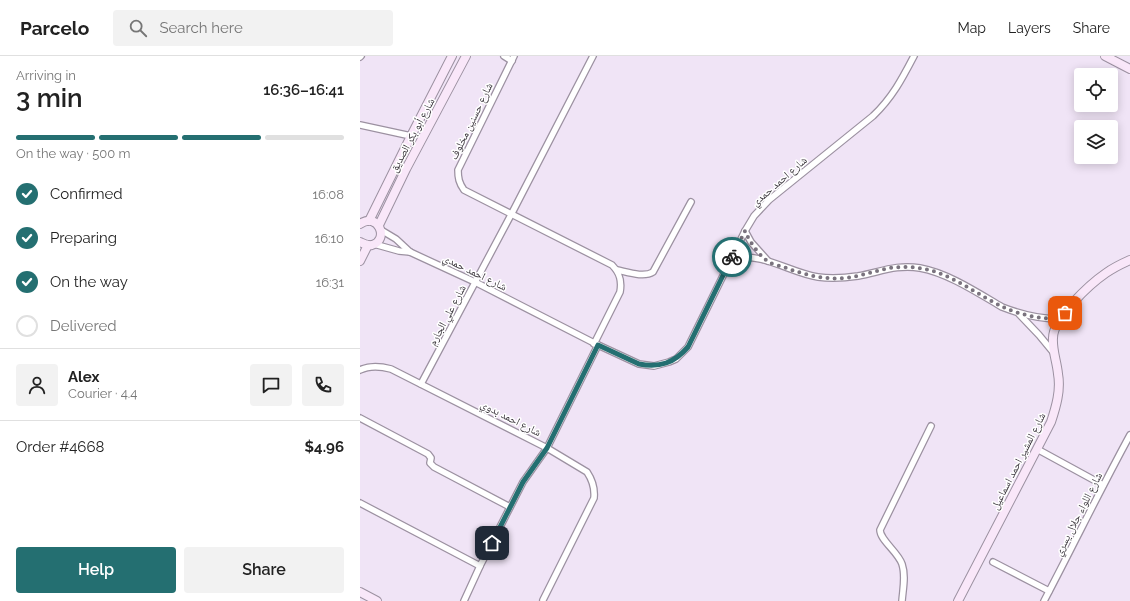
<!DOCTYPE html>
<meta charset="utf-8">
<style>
:root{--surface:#fff;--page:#f2f2f2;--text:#222;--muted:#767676;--line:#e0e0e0;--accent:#246f71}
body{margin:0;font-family:Raleway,"Noto Naskh Arabic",sans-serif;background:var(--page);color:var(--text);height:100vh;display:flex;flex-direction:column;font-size:15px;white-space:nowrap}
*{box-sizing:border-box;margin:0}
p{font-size:13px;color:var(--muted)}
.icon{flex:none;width:22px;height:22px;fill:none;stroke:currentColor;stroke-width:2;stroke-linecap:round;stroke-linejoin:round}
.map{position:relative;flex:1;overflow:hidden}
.sheet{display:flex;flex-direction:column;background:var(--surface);width:360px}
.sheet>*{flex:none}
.tools{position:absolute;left:714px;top:12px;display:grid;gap:8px}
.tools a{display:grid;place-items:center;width:44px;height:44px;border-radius:4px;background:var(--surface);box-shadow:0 2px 10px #0003;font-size:20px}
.pin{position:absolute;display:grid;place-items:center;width:34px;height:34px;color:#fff;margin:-17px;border-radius:8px;box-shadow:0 2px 6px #0006}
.courier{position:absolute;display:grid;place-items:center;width:40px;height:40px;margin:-20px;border:3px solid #246f71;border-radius:50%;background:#fff;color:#222;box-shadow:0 1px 5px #0007}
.head em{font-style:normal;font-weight:600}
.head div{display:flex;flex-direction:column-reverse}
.head{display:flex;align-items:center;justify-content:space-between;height:68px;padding:0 16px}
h1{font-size:26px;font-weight:600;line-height:30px}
.bar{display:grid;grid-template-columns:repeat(4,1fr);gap:6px 4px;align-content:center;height:48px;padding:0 16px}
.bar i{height:5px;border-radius:3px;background:var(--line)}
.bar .selected{background:var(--accent)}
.bar p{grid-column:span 4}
.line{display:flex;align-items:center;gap:10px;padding:0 16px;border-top:1px solid var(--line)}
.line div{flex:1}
.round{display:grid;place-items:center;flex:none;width:42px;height:42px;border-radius:4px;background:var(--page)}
ol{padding:0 16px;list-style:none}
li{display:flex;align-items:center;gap:12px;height:44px}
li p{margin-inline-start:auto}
li .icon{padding:4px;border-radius:50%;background:var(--accent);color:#fff;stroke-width:4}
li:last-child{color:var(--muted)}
li i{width:22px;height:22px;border:2px solid var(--line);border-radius:50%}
.action{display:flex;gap:8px;margin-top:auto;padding:8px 16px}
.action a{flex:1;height:46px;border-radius:4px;background:var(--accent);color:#fff;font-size:16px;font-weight:600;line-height:46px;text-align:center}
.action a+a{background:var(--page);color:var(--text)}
header{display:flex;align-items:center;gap:24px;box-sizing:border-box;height:56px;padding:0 20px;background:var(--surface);border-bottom:1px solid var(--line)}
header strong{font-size:19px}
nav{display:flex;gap:22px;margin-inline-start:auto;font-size:14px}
.search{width:280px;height:36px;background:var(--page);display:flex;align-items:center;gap:10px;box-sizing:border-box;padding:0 14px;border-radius:4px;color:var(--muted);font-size:15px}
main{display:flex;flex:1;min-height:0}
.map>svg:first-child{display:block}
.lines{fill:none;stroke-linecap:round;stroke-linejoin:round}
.street-casing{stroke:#9c91a1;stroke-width:8}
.secondary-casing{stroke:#9c91a1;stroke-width:10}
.street{stroke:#fff;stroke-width:5.5}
.secondary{stroke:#f9e7f9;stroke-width:8}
.done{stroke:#7a737e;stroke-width:4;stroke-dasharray:0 7.2}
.route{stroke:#246f71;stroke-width:5}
.labels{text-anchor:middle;stroke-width:3;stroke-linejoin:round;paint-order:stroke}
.street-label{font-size:11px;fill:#3b363d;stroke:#fff}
</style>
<header>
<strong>Parcelo</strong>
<div class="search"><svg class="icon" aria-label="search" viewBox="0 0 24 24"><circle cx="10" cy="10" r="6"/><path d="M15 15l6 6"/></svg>Search here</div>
<nav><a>Map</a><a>Layers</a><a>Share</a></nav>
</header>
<main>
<section class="sheet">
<div class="head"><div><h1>3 min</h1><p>Arriving in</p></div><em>16:36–16:41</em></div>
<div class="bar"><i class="selected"></i><i class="selected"></i><i class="selected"></i><i></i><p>On the way · 500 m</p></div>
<ol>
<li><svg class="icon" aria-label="check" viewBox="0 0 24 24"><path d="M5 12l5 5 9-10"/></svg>Confirmed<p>16:08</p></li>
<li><svg class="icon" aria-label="check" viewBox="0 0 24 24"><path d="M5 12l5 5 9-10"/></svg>Preparing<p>16:10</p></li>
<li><svg class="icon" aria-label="check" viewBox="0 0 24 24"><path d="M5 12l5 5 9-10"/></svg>On the way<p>16:31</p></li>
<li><i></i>Delivered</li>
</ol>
<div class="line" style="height:72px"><a class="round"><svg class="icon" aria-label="person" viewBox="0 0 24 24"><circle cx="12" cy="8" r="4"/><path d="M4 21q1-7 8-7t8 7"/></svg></a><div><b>Alex</b><p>Courier · 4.4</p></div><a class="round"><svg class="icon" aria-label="chat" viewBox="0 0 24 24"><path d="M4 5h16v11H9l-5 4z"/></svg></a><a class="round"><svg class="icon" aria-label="phone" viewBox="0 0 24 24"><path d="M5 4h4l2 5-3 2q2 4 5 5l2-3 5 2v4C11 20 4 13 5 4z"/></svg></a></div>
<div class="line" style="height:52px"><div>Order #4668</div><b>$4.96</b></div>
<div class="action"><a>Help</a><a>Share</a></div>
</section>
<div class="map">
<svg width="770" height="545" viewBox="0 0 770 545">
<rect width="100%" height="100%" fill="#f0e4f6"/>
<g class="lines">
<defs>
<g id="street">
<path d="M 144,0 L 152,5"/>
<path d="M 154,0 L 98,114 C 98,122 99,127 104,134 L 252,209 C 260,217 262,225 260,236 L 234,288"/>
<path d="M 0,1 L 1,0"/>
<path d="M 0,69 L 51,80"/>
<path d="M 21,174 L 36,183 L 50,196 L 115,226 L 238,289 L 279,308 L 294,310 L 309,306 L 316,303 L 328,291 L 385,175 L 394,160 L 409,144 L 513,60 C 532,42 542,23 554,0"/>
<path d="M 385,175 L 391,186 L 408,205"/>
<path d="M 14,188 L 39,195 L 50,196"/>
<path d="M 371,204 C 400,194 430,217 458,221 C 471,223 485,222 498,220 C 520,216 537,208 560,212 C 588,217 618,237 642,251 C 660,258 680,263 699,263"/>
<path d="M 257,214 C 267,216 284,222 293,216 L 331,146"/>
<path d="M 659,258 L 679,279 L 693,296"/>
<path d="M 0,314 C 10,309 20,310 31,313 L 187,392 L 227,416 C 233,425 235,432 234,442 L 183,544"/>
<path d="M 61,328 L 152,157 L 233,0"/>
<path d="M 0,362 L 68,398 L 71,402 L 70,407 L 74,411 L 150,451"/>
<path d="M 677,393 L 743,429"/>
<path d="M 0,447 L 120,510"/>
<path d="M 633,506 L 689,535"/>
<path d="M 104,545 L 120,510 L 163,426 L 187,392 L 238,289"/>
<path d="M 542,545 C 543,532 546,520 542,508 C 538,496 520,484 520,474 L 571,370"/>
<path d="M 684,545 C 713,490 740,434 770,379"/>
</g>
<g id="secondary">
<path d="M 745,0 L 770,13"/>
<path d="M 9,165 L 51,80 L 92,0"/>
<path d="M 0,168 C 18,155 30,184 12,189 C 7,190 4,188 0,186"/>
<path d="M 19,169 L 46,113 L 106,0"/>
<path d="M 0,205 L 8,189"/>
<path d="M 0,536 L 17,545"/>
<path d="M 598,545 L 691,366 C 696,351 701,334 698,318 C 697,306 692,294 693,282 C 693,262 730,228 746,217 C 753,212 761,208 770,204"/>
</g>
</defs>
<use href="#street" class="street-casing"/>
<use href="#secondary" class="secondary-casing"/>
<use href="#street" class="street"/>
<use href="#secondary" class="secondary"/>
</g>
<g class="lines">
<path class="done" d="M 372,201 L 385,175 C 389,185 400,201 409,206 C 414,209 421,210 426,212 C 446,219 465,224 486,222 C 501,220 515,215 530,212 C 544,210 559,211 573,215 C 598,223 620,240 643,251 C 660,259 681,263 699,263 L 705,257"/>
<path class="route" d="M 132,487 L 163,426 L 187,392 L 238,289 L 279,308 C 300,312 314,307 328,291 L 372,201"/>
</g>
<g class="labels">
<g class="street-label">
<text transform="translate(111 65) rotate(-64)" y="4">شارع حسنين مخلوف</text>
<text transform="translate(52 79) rotate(-62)" y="4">شارع أبو بكر الصديق</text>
<text transform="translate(419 125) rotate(-41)" y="4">شارع احمد حمدي</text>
<text transform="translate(115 216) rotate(26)" y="4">شارع احمد حمدي</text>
<text transform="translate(87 259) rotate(-62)" y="4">شارع علي الجارم</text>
<text transform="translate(151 362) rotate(27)" y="4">شارع احمد بدوي</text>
<text transform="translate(658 405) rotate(-63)" y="4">شارع المشير احمد اسماعيل</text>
<text transform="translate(718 458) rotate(-63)" y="4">شارع اللواء جلال يسري</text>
</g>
</g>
</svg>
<div class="tools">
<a><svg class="icon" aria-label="locate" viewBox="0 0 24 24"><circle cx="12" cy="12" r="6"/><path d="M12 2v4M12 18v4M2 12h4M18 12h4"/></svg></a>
<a><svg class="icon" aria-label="layers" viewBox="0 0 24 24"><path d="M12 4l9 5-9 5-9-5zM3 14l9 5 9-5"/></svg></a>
</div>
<div class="pin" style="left:705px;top:257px;background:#ea580c"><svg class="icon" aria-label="bag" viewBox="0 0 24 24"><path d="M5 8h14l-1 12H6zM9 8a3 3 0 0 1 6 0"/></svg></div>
<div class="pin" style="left:132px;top:487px;background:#1f2937"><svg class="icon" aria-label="home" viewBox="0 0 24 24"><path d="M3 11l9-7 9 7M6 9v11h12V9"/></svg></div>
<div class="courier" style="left:372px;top:201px"><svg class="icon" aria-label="bike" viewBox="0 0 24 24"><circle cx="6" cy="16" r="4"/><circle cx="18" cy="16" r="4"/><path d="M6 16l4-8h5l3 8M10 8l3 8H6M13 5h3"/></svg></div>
</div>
</main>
